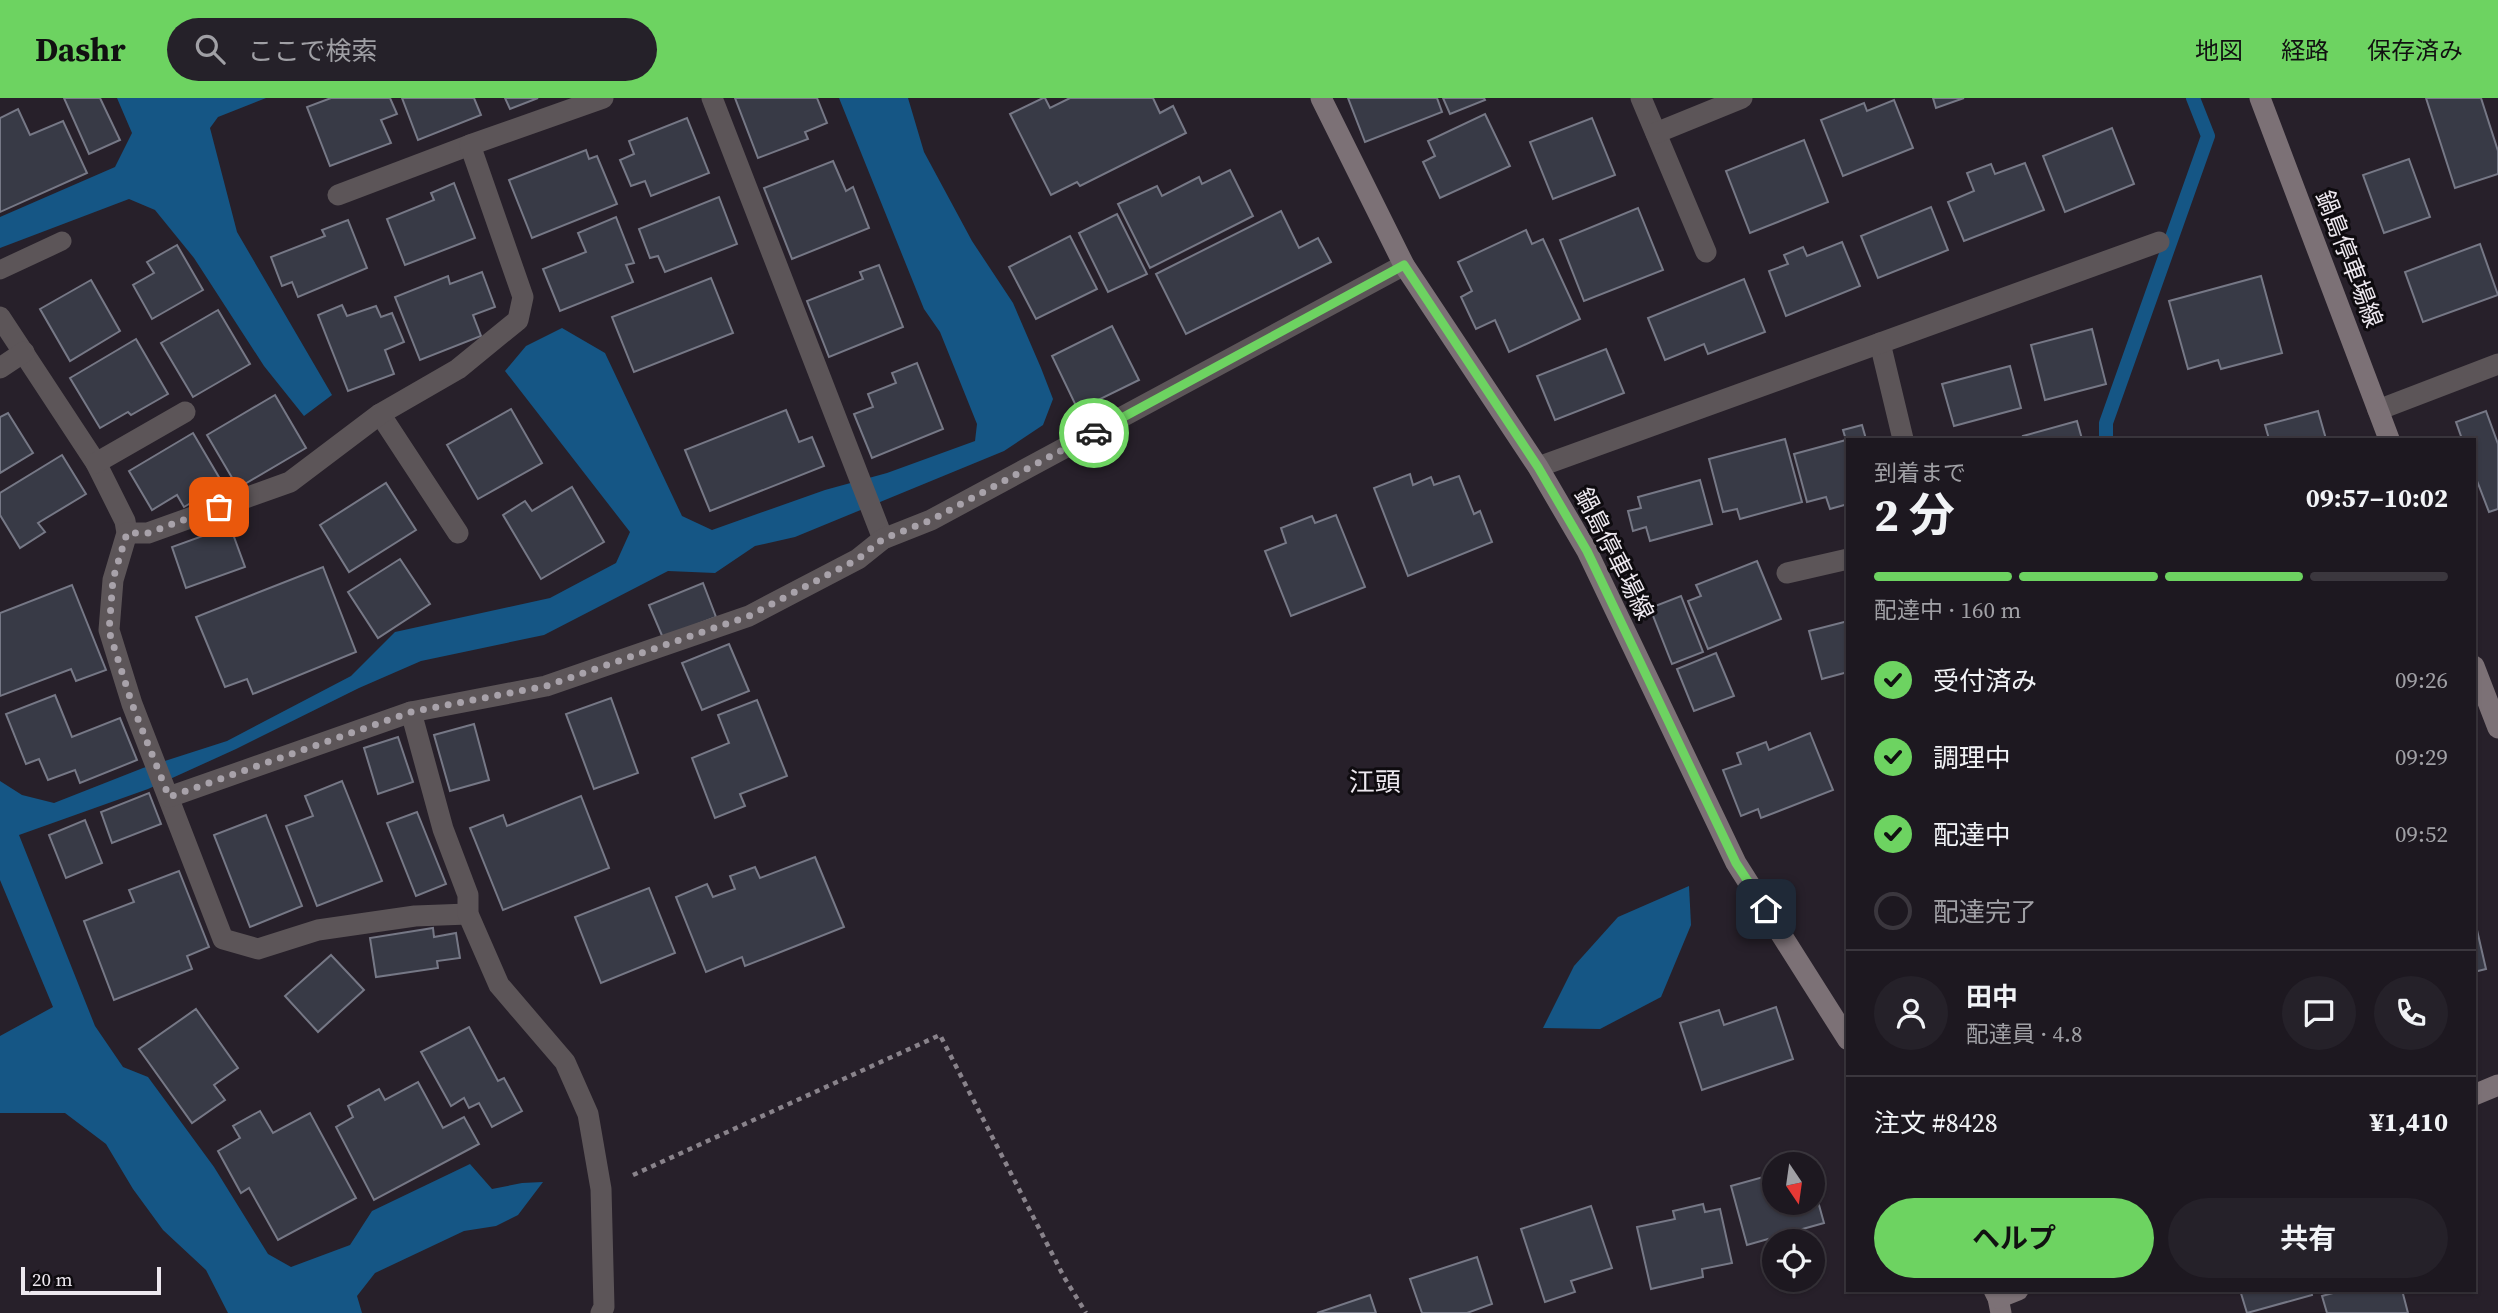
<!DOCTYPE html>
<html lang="ja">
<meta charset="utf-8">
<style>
:root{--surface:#1d1820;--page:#252129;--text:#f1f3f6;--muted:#a0a0a5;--line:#3b373e;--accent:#6dd361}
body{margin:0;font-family:"Source Serif 4","Noto Sans JP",serif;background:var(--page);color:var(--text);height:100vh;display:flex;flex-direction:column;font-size:26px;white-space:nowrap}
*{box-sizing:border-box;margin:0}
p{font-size:23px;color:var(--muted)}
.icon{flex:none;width:38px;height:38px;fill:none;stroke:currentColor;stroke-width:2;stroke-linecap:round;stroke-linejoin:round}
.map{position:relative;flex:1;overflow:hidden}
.side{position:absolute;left:1846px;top:340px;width:630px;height:854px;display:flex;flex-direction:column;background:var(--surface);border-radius:0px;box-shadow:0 2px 5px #0004,0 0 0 2px var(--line)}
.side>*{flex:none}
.needle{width:46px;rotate:167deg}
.buttons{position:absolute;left:1762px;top:1054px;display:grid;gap:14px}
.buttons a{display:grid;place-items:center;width:63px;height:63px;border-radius:50%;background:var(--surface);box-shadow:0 2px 5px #0004,0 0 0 2px var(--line);font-size:35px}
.scale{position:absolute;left:21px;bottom:18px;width:140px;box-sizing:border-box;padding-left:7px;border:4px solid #ede8ef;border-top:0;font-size:19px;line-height:24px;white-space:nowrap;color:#ede8ef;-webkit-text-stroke:5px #0e0b0f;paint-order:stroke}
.pin{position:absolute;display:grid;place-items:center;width:60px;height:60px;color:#fff;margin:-30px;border-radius:14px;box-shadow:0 4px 10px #0006}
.courier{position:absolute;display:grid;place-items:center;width:70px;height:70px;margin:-35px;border:5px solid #6dd361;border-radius:50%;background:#fff;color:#222;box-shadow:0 2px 9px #0007}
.overview em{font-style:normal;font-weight:700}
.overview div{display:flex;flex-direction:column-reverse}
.overview{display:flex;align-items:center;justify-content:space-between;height:119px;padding:0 28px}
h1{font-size:46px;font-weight:700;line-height:52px}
.bar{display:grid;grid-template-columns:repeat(4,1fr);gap:10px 7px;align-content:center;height:84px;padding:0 28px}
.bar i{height:9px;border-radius:5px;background:var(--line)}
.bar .on{background:var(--accent)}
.bar p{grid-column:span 4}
.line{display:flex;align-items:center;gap:18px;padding:0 28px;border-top:2px solid var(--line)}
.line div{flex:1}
.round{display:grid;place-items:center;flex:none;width:74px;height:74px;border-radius:37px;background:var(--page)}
ol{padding:0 28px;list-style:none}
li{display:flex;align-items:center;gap:21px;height:77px}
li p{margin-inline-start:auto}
li .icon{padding:7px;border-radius:50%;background:var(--accent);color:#111;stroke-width:4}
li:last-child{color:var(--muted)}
li i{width:38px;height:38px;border:4px solid var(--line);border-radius:50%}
.cta{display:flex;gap:14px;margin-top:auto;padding:14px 28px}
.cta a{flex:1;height:80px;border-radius:42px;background:var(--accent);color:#111;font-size:28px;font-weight:700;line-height:80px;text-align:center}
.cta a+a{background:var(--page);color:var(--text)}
header{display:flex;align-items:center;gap:42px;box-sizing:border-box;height:98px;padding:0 35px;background:var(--accent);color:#111}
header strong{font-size:33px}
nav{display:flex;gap:38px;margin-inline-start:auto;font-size:24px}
.search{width:490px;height:63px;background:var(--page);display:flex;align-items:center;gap:18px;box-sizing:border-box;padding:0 24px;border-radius:38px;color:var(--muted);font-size:26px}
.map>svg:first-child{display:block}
.water{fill:#155685}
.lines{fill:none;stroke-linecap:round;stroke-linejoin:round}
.stream{stroke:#155685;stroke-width:14}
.building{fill:#383a46;stroke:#767886;stroke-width:2}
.path{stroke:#89838b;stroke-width:4.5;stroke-dasharray:5 5;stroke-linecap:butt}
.lane{stroke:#5c5558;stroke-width:19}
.street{stroke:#5c5558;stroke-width:21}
.secondary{stroke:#7c7176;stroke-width:21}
.done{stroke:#a8a2aa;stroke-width:7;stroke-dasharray:0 12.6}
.route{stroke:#6dd361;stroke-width:9}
.labels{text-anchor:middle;stroke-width:6;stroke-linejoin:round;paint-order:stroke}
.street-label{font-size:24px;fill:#ede8ef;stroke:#0e0b0f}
.neighbourhood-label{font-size:26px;fill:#ede8ef;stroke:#0e0b0f}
</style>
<header>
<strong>Dashr</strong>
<div class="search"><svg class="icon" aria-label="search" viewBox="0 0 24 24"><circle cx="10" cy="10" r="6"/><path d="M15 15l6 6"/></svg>ここで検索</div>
<nav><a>地図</a><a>経路</a><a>保存済み</a></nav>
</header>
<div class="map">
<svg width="2498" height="1215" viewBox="0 0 2498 1215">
<rect width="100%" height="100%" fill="#27202a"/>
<g class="water">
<path d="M 117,0 L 266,0 L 218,19 L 210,30 L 237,134 L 332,297 L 304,318 L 264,268 L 194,160 L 155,112 L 129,101 L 0,150 L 0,119 L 115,69 L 132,35 Z"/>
<path d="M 839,0 L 908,0 L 924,54 L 972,143 L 1013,205 L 1041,270 L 1053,301 L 1043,327 L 1004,353 L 795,439 L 755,448 L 715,475 L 668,473 L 544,537 L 421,563 L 359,590 L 236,651 L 148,691 L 19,737 L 95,928 L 123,969 L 148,979 L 214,1069 L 268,1156 L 291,1169 L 350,1147 L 372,1113 L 470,1066 L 492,1091 L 522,1085 L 543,1084 L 518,1117 L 496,1128 L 464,1133 L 375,1175 L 357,1198 L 362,1215 L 228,1215 L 206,1172 L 163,1132 L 133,1091 L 106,1046 L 65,1015 L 0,1015 L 0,938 L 53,909 L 0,782 L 0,683 L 22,697 L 54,705 L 143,670 L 227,643 L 351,578 L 395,534 L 550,500 L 616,465 L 630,434 L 505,273 L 526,248 L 562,230 L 605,255 L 682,418 L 712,432 L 825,392 L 887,375 L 975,343 L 977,326 L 940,234 L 924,211 Z"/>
<path d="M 1689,788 L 1691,827 L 1661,899 L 1600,931 L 1543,930 L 1574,868 L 1618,819 Z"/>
</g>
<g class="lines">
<path class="stream" d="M 2106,341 L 2106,325 L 2208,38 L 2193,0"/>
</g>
<g class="building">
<path d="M 64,0 L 100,0 L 120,42 L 89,56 Z"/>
<path d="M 331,0 L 390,0 L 397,16 L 381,22 L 391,45 L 330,68 L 307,9 Z"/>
<path d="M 402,0 L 474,0 L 481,17 L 418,42 Z"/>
<path d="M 505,0 L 538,0 L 510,11 Z"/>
<path d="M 735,0 L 817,0 L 827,25 L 805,34 L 808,41 L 758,60 Z"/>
<path d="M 1043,0 L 1045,0 L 1050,10 L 1070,0 L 1153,0 L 1160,15 L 1173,8 L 1186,35 L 1080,88 L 1077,84 L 1051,97 L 1010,16 Z"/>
<path d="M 1348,0 L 1437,0 L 1442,14 L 1365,44 Z"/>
<path d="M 1443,0 L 1484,0 L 1485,2 L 1450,16 Z"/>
<path d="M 1933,0 L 1964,0 L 1936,10 Z"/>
<path d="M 2426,0 L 2481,0 L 2498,53 L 2498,76 L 2455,90 Z"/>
<path d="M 1894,2 L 1913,50 L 1843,78 L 1821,22 L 1864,5 L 1867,13 Z"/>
<path d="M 18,11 L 30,37 L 63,23 L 87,75 L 0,114 L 0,20 Z"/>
<path d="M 1485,16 L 1510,68 L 1440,100 L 1423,64 L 1435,58 L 1428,43 Z"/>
<path d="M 687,20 L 709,75 L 651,98 L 645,83 L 631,88 L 620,62 L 634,56 L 629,43 Z"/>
<path d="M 1592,20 L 1615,77 L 1553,101 L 1530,44 Z"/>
<path d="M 2112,30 L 2134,86 L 2065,114 L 2043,58 Z"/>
<path d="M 1804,42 L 1828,104 L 1750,135 L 1726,73 Z"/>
<path d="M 586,52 L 589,61 L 597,58 L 617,106 L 532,140 L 509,82 Z"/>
<path d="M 2409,61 L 2430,119 L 2384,135 L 2363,77 Z"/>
<path d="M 833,63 L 846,93 L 853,89 L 869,130 L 792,161 L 764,90 Z"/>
<path d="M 2025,65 L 2044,112 L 1964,143 L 1948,104 L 1974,93 L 1967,75 L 1991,66 L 1995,76 Z"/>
<path d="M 1230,72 L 1253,118 L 1150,170 L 1118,106 L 1157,88 L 1162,98 L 1199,79 L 1202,86 Z"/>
<path d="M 454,85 L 475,140 L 405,167 L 387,121 L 434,102 L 431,95 Z"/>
<path d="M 719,99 L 737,146 L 665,174 L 658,158 L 650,160 L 639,131 Z"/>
<path d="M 1931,109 L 1948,152 L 1878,180 L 1861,138 Z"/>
<path d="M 1638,110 L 1663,172 L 1584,203 L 1560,142 Z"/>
<path d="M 1281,113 L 1299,150 L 1318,140 L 1331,164 L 1186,236 L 1156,176 Z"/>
<path d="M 1117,116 L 1147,176 L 1108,194 L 1079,135 Z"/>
<path d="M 616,119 L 634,165 L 626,167 L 633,184 L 560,213 L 543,171 L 586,154 L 578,135 Z"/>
<path d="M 348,122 L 367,170 L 298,199 L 292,184 L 282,188 L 271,159 L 325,138 L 322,132 Z"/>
<path d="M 1526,132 L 1532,146 L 1543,141 L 1580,221 L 1509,254 L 1495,222 L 1476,231 L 1461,199 L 1472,193 L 1458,164 Z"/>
<path d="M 1070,138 L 1097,191 L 1036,221 L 1009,169 Z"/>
<path d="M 1842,144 L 1860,188 L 1786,218 L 1769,173 L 1788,166 L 1784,157 L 1803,149 L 1807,158 Z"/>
<path d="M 2480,146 L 2498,197 L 2423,224 L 2405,174 Z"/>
<path d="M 177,147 L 203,192 L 152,221 L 133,187 L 154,175 L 147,164 Z"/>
<path d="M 879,167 L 903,229 L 829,259 L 807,203 L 863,181 L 860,174 Z"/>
<path d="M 482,174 L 495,209 L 473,217 L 481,238 L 420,262 L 395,199 L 448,178 L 450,186 Z"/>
<path d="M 2261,178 L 2282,255 L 2221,271 L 2218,262 L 2188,271 L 2169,203 Z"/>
<path d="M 711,180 L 733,235 L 634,274 L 612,219 Z"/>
<path d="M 1744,181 L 1765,234 L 1708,256 L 1704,246 L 1665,262 L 1648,220 Z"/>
<path d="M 91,182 L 120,233 L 70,263 L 40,211 Z"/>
<path d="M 342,207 L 347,218 L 376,208 L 381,219 L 392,215 L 404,244 L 385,252 L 394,276 L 348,293 L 318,217 Z"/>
<path d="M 218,212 L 250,266 L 193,299 L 161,245 Z"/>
<path d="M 1112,228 L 1139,282 L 1078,312 L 1052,258 Z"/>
<path d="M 2092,231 L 2106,286 L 2045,302 L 2031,247 Z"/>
<path d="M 136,241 L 168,296 L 131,317 L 128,314 L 100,330 L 70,280 Z"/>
<path d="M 1606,251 L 1624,295 L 1555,322 L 1537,278 Z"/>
<path d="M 917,265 L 943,331 L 872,360 L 854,316 L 873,309 L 868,296 L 896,285 L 892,275 Z"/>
<path d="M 2010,268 L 2021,310 L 1954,328 L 1942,286 Z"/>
<path d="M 275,297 L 306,350 L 238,390 L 207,337 Z"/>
<path d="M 511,311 L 542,365 L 478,401 L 447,347 Z"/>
<path d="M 786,312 L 799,344 L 812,339 L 824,368 L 710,413 L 685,352 Z"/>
<path d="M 2318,313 L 2326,341 L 2269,341 L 2265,327 Z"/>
<path d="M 2486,313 L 2498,346 L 2498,411 L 2489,414 L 2474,375 L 2474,341 L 2462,341 L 2456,324 Z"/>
<path d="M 8,315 L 33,355 L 0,375 L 0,319 Z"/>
<path d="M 2077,323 L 2082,341 L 2024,341 L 2023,338 Z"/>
<path d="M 1862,327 L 1866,341 L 1848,341 L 1848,406 L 1830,411 L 1826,399 L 1807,404 L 1794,356 L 1846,342 L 1843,332 Z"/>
<path d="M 193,335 L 223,386 L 184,409 L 177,397 L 152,412 L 129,373 Z"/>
<path d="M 1785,341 L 1802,404 L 1740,421 L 1737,411 L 1723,414 L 1709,361 Z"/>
<path d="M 62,357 L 86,396 L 38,425 L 45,434 L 20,450 L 0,417 L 0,395 Z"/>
<path d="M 1410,376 L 1413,387 L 1431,379 L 1434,387 L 1459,378 L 1474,416 L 1480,413 L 1492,444 L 1408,478 L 1374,390 Z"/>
<path d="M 1700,382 L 1712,426 L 1650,443 L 1646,429 L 1633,433 L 1628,413 L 1641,410 L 1638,399 Z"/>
<path d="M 386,385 L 416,432 L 349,474 L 320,427 Z"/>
<path d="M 572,389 L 604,444 L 541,481 L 503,417 L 525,403 L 532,413 Z"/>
<path d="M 1336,417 L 1365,489 L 1291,518 L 1265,453 L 1286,445 L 1281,430 L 1312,418 L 1315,425 Z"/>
<path d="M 230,428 L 245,469 L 186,490 L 172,449 Z"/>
<path d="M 400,461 L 430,506 L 378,540 L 348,494 Z"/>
<path d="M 1757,463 L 1781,521 L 1708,551 L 1688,503 L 1701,498 L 1696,487 Z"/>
<path d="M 323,469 L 356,554 L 253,596 L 247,581 L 225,589 L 196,519 Z"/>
<path d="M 703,485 L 716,519 L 663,540 L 649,507 Z"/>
<path d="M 72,487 L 106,572 L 76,583 L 71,571 L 0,598 L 0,515 Z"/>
<path d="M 1681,498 L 1703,554 L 1672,566 L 1650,510 Z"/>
<path d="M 1848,523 L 1848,574 L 1822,581 L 1809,533 Z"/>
<path d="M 729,546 L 749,593 L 702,612 L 682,565 Z"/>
<path d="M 1716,555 L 1734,598 L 1694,613 L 1677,571 Z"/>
<path d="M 55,597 L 72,639 L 120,620 L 137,662 L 80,685 L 75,672 L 48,682 L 39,661 L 26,666 L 6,616 Z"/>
<path d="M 611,600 L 638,675 L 594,691 L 566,616 Z"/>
<path d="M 757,602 L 787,678 L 740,696 L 745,708 L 715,720 L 692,660 L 729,645 L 718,617 Z"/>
<path d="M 474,626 L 489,682 L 450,693 L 434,637 Z"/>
<path d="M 1810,635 L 1833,692 L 1761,720 L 1758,711 L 1741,718 L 1723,672 L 1741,666 L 1737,655 L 1766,644 L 1769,652 Z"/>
<path d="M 398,639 L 413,684 L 378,696 L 364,650 Z"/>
<path d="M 342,683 L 382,783 L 317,808 L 286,728 L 313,718 L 305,698 Z"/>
<path d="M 149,695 L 161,726 L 112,745 L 101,714 Z"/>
<path d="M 581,698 L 609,770 L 503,812 L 470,730 L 503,717 L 507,728 Z"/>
<path d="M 417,714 L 446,786 L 416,798 L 387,725 Z"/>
<path d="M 266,717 L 302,808 L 250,829 L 214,737 Z"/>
<path d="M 85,722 L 102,765 L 66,780 L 49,737 Z"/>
<path d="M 815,759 L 844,829 L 745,868 L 742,859 L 706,874 L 676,799 L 707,786 L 713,799 L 735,791 L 730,778 L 755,769 L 760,780 Z"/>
<path d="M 179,773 L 209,849 L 187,858 L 192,871 L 114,902 L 84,823 L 134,804 L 129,792 Z"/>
<path d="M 649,790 L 675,855 L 601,885 L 575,819 Z"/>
<path d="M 2474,819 L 2486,871 L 2474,874 Z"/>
<path d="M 433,830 L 434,839 L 456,835 L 460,860 L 437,863 L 438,870 L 376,879 L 370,840 Z"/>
<path d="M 331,857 L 364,892 L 318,934 L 285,898 Z"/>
<path d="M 1776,909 L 1793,961 L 1702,992 L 1680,925 L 1719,912 L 1724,927 Z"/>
<path d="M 196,911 L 238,970 L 214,987 L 225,1002 L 192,1025 L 139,951 Z"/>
<path d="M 469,929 L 498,983 L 504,980 L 522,1013 L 492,1029 L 479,1005 L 469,1010 L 464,1000 L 451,1008 L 421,954 Z"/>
<path d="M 418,984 L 443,1030 L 464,1019 L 479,1046 L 374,1102 L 336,1029 L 353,1019 L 348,1008 L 379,991 L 385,1002 Z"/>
<path d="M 260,1013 L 273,1035 L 310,1015 L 356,1100 L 278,1142 L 249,1090 L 241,1095 L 218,1053 L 240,1040 L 233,1028 Z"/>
<path d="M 1774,1076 L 1774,1104 L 1813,1104 L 1814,1089 L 1824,1125 L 1799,1132 L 1801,1141 L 1774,1143 L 1774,1148 L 1769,1150 L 1768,1141 L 1747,1147 L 1731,1088 Z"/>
<path d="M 1703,1106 L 1705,1114 L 1720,1111 L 1732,1165 L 1702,1171 L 1703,1179 L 1651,1191 L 1637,1129 L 1675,1121 L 1673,1113 Z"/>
<path d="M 1591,1108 L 1612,1170 L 1571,1183 L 1575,1194 L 1545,1204 L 1521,1131 Z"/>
<path d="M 1477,1159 L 1492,1206 L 1467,1215 L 1422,1215 L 1410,1181 Z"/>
<path d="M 2240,1192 L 2311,1192 L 2312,1197 L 2247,1215 Z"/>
<path d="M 2344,1192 L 2402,1192 L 2408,1215 L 2327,1215 L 2322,1198 Z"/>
<path d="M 1370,1197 L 1376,1215 L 1317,1215 Z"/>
</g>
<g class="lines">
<path class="path" d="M 633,1077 L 940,937 L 1064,1179 L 1086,1215"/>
<path class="lane" d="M 0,172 L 62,143"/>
<g class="street">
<path d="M 712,0 L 883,441"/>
<path d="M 1641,0 L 1706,154"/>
<path d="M 1656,35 L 1742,0"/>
<path d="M 338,97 L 470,47"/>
<path d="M 0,219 L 96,365 L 125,423 L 127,435 L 113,482 L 109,532 L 132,606 L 223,841 L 258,851 L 318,832 L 415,818 L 468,816"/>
<path d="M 1880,245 L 1903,341"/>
<path d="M 0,270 L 24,254"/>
<path d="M 2378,312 L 2498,266"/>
<path d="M 380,316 L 458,435"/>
<path d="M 96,365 L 185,314"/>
<path d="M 1538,369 L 2159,144"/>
<path d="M 127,435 L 148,435 L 290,384 L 380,316 L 458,271 L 518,222 L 523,199 L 470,47 L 603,0"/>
<path d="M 1787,475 L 1848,461"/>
<path d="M 169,699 L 411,614"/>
<path d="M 601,1215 L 604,1209 L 601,1091 L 588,1016 L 565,964 L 499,887 L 468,816 L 468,797 L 443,731 L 411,614 L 546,588 L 749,518 L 858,461 L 883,441 L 931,422 L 1404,167"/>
</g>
<g class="secondary">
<path d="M 1321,0 L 1404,167 L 1538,369 L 1587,453 L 1736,765 L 1848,942"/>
<path d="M 2260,0 L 2389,341"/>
<path d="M 2474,568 L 2498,630"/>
<path d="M 2474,997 L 2498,987"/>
<path d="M 1994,1192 L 1998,1200 L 2001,1215"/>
<path d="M 1998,1200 L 2018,1192"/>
</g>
</g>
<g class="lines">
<path class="done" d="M 219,409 L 148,435 L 127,435 L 113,481 L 109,533 L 132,606 L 169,699 L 411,614 L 546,588 L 749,518 L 858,461 L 883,441 L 931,422 L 1094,335"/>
<path class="route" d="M 1094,335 L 1404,167 L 1538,369 L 1587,453 L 1736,765 L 1766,811"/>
</g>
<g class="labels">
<g class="street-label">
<text transform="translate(2349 161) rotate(69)" y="8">鍋島停車場線</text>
<text transform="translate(1614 456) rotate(63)" y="8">鍋島停車場線</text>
</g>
<g class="neighbourhood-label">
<text x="1375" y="693">江頭</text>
</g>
</g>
</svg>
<div class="buttons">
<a><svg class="needle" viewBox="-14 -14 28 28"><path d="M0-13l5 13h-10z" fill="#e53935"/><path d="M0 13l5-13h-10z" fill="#a0a0a5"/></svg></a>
<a><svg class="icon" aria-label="locate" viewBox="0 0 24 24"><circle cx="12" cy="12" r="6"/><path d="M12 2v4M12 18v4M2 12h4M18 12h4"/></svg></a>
</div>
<div class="scale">20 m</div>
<div class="pin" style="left:219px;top:409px;background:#ea580c"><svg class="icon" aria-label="bag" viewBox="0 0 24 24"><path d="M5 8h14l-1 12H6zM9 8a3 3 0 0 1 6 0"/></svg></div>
<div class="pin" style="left:1766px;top:811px;background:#1f2937"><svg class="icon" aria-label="home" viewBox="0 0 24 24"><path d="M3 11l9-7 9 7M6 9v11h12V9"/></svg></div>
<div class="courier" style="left:1094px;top:335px"><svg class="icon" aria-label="car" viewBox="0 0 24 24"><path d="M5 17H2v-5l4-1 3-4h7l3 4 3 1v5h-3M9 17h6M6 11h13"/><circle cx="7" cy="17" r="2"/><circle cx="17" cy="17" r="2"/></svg></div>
<section class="side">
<div class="overview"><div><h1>2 分</h1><p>到着まで</p></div><em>09:57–10:02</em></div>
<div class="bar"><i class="on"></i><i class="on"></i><i class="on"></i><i></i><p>配達中 · 160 m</p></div>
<ol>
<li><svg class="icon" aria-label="check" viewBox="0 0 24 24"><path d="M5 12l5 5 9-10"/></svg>受付済み<p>09:26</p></li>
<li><svg class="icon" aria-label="check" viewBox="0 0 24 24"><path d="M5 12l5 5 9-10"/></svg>調理中<p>09:29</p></li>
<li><svg class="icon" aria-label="check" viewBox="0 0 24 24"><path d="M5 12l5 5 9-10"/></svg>配達中<p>09:52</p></li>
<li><i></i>配達完了</li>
</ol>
<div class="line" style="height:126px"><a class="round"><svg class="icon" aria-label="person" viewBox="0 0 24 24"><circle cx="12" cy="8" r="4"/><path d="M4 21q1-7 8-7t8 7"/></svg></a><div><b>田中</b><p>配達員 · 4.8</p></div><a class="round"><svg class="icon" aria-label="chat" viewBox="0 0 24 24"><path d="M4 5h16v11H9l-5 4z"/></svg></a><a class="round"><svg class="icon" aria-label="phone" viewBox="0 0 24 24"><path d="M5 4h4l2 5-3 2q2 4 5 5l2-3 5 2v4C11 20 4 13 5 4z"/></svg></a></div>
<div class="line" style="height:91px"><div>注文 #8428</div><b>¥1,410</b></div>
<div class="cta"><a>ヘルプ</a><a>共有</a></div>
</section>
</div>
